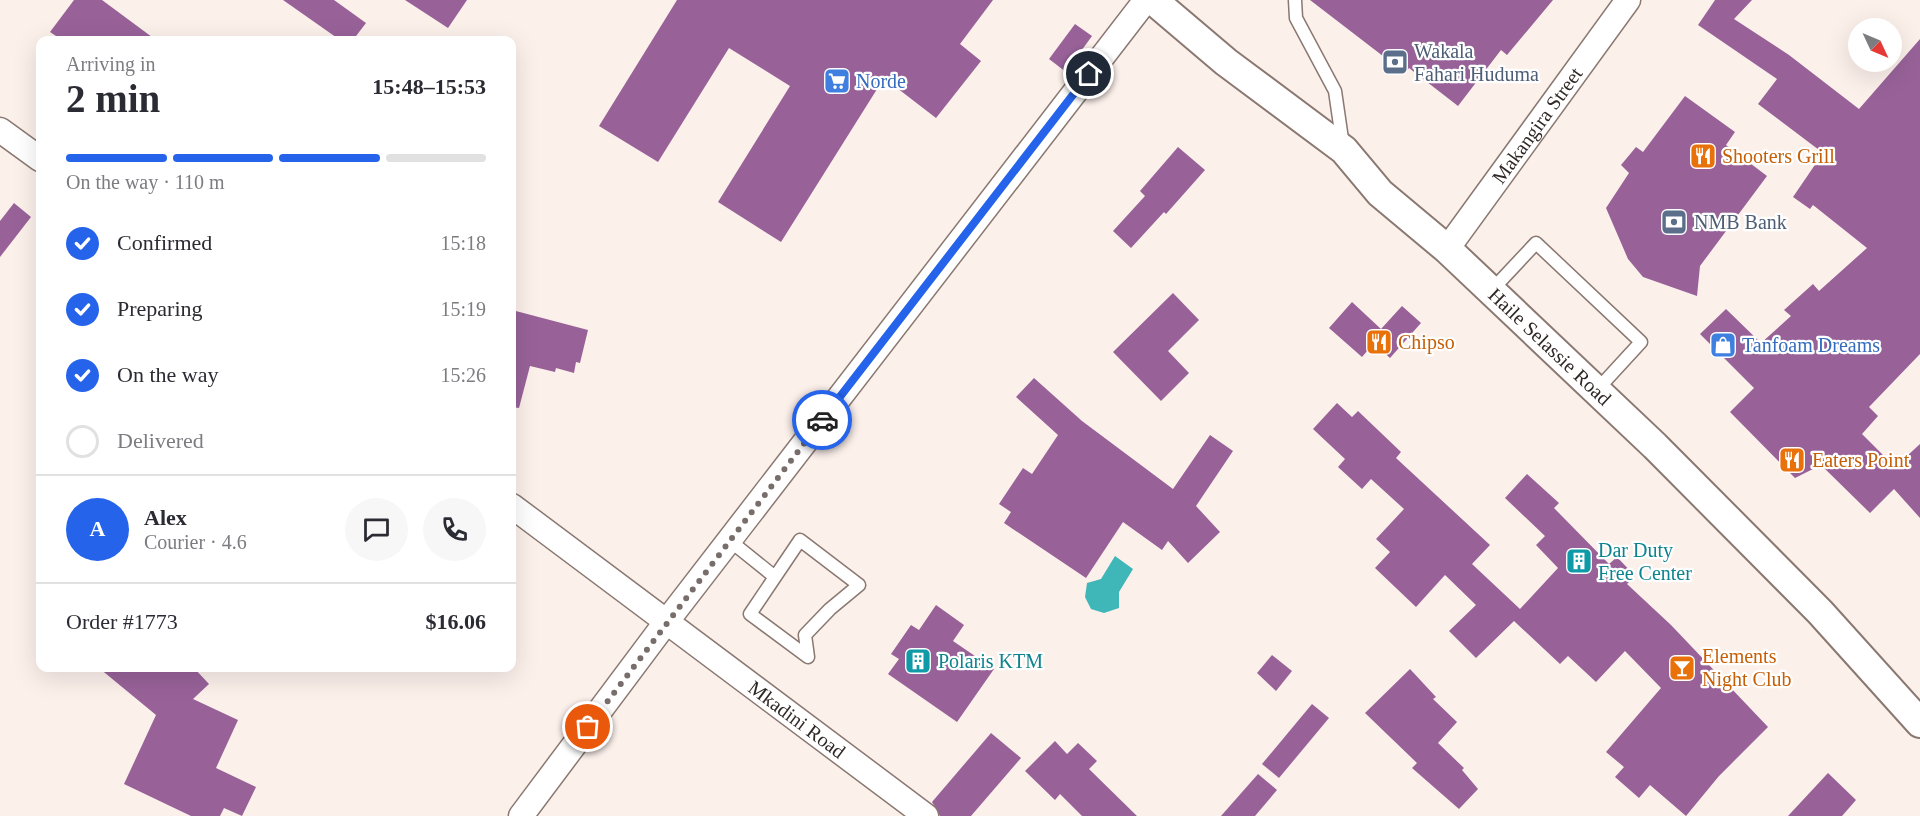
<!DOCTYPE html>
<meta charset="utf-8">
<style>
:root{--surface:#fff;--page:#f7f7f7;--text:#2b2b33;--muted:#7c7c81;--line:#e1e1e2;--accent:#2563eb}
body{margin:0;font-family:Georgia,serif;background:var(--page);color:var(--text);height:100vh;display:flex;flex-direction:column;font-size:22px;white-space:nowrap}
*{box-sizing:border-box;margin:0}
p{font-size:20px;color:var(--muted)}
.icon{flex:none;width:33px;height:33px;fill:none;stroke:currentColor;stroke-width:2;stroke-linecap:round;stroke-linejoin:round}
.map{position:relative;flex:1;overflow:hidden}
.sheet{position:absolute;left:36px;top:36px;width:480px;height:636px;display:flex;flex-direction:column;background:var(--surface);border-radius:12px;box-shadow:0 6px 24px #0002}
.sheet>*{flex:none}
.needle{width:39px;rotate:134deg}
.tools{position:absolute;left:1848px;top:18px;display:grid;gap:12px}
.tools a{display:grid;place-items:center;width:54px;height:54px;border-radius:50%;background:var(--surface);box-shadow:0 6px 24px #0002;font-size:30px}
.pin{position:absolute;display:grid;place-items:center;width:51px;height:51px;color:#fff;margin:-26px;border:3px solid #fff;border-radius:50%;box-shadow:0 2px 6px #0007}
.courier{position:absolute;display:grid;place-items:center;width:60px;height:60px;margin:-30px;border:4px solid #2563eb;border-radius:50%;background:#fff;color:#222;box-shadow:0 2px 8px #0007}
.head em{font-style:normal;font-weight:600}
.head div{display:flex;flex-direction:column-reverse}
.head{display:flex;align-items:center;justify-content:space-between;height:102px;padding:0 30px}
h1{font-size:39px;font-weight:600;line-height:45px}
.bar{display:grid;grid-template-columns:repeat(4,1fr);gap:9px 6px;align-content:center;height:72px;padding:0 30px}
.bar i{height:8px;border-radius:4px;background:var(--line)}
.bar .active{background:var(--accent)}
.bar p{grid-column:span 4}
.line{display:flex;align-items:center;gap:15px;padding:0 30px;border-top:2px solid var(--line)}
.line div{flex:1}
.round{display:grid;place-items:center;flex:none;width:63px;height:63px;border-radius:32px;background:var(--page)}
ol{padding:0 30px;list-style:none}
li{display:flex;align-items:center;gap:18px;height:66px}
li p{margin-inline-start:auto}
li .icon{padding:6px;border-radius:50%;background:var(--accent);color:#fff;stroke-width:4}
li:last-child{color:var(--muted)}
li i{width:33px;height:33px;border:3px solid var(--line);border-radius:50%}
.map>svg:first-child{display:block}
.water{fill:#3fb6b7}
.building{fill:#986299}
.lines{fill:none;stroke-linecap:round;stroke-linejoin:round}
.service-casing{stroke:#8a7871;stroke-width:15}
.minor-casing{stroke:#8a7871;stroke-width:27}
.tertiary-casing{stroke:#8a7871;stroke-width:32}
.service{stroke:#fff;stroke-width:12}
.minor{stroke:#fff;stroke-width:24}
.tertiary{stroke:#fff;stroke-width:28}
.done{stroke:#776e6b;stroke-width:6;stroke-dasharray:0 10.8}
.route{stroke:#2563eb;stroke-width:8}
.labels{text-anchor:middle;stroke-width:4.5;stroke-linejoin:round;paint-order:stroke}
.service-label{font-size:20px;fill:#4e5e75;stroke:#fff;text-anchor:start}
.shop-label{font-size:20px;fill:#366cbe;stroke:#fff;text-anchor:start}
.street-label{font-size:20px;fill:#302826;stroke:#fff}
.food-label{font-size:20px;fill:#c56008;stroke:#fff;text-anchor:start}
.culture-label{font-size:20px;fill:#0d838f;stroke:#fff;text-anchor:start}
</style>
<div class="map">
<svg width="1920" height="816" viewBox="0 0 1920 816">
<rect width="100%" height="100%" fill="#fcf0eb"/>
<path class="water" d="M 1115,556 L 1133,569 L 1119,592 L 1119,608 L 1104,613 L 1091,609 L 1085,597 L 1087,583 L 1101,579 Z"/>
<g class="building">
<path d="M 74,0 L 102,0 L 156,40 L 62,40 L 50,32 Z"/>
<path d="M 283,0 L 334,0 L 366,23 L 353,40 L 340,40 Z"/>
<path d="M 405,0 L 467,0 L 448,28 Z"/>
<path d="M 677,0 L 993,0 L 960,44 L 981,61 L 936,118 L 884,78 L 781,242 L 718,202 L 790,86 L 729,48 L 658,162 L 599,126 Z"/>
<path d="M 1310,0 L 1553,0 L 1507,55 L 1501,50 L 1458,106 L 1409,68 L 1405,73 Z"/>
<path d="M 1715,0 L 1752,0 L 1734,19 L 1789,55 L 1859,109 L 1920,39 L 1920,354 L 1869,407 L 1878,416 L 1862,434 L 1895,467 L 1920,444 L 1920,518 L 1894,489 L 1870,513 L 1821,465 L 1795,478 L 1730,412 L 1754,388 L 1700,334 L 1726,309 L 1761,343 L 1791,316 L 1784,310 L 1813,284 L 1819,291 L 1867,248 L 1813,205 L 1810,209 L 1793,197 L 1823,153 L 1758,104 L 1777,79 L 1698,25 Z"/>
<path d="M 1075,24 L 1092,36 L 1066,72 L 1049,59 Z"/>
<path d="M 1685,96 L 1735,132 L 1726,145 L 1767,176 L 1700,266 L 1697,296 L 1643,277 L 1628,259 L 1606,208 L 1629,173 L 1621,165 L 1636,147 L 1643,152 Z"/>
<path d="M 1178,147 L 1205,170 L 1166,214 L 1164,212 L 1131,248 L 1113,231 L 1145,196 L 1140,191 Z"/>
<path d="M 14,203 L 31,217 L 0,257 L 0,221 Z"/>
<path d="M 1173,293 L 1199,320 L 1168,351 L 1189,373 L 1161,401 L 1113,352 Z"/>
<path d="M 1352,302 L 1381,329 L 1402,306 L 1421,323 L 1390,358 L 1374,343 L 1362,357 L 1329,328 Z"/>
<path d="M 512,310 L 588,330 L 580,363 L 576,362 L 574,373 L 556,368 L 555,372 L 530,366 L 519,408 L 512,407 Z"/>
<path d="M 1034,378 L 1082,421 L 1173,489 L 1210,435 L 1233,451 L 1196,506 L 1220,532 L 1188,563 L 1168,541 L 1162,550 L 1123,522 L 1086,578 L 1004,523 L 1011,512 L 999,504 L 1023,468 L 1032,474 L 1058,435 L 1016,397 Z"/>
<path d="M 1337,403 L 1352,417 L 1358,411 L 1401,452 L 1396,458 L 1490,545 L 1472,564 L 1520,609 L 1558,568 L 1536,545 L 1545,536 L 1505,498 L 1527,474 L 1559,503 L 1554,508 L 1609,564 L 1617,557 L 1635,576 L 1627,584 L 1671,625 L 1768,727 L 1719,776 L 1686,816 L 1650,785 L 1639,798 L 1615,777 L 1624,767 L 1606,752 L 1661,688 L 1625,651 L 1596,682 L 1568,656 L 1560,664 L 1514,621 L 1476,658 L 1449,631 L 1476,605 L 1445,575 L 1416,607 L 1375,568 L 1390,552 L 1376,539 L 1404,509 L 1371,479 L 1362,489 L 1338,467 L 1345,459 L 1313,429 Z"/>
<path d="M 936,605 L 964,625 L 953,641 L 994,669 L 957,722 L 888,674 L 899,659 L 891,654 L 911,625 L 919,630 Z"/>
<path d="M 1272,655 L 1292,671 L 1276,691 L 1257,673 Z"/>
<path d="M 99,668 L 194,668 L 209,684 L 193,699 L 238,720 L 216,768 L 256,787 L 242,816 L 224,808 L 220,816 L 191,816 L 124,784 L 156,715 Z"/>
<path d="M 1410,669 L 1436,697 L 1433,699 L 1457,722 L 1438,743 L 1464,768 L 1462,770 L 1478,789 L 1459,809 L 1412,768 L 1417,763 L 1365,713 Z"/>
<path d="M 1312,704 L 1329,718 L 1279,778 L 1262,764 Z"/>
<path d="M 991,733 L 1021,758 L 971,816 L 940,816 L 932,802 Z"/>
<path d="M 1055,741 L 1067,754 L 1078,743 L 1097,761 L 1089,769 L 1137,816 L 1082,816 L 1060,794 L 1055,800 L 1025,771 Z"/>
<path d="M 1828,773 L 1856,800 L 1842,816 L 1788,816 Z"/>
<path d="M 1258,774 L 1277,790 L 1255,816 L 1221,816 Z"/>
</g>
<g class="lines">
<defs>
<g id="service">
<path d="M 1295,0 L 1296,18 L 1335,91 L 1343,146"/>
<path d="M 1491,291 L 1536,243 L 1641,342 L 1596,391"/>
<path d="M 729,540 L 775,577 L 750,614 L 808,657 L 805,635 L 830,609 L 859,585 L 800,540 L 775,577"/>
</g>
<g id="minor">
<path d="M 0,130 L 40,159"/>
<path id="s1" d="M 1447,249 L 1628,0"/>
<path id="s2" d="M 512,506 L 926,816"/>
<path d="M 521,816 L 667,621 L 1146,0"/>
</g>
<g id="tertiary">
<path id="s3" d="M 1153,0 L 1226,62 L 1344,150 L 1380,193 L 1447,249 L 1655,446 L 1820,612 L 1920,723"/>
</g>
</defs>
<use href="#service" class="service-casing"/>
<use href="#minor" class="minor-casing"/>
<use href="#tertiary" class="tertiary-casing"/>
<use href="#service" class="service"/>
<use href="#minor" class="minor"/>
<use href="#tertiary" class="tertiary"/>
</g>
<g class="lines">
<path class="done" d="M 588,727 L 822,420"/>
<path class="route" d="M 822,420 L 1089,74"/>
</g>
<defs>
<symbol id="bank-square" viewBox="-11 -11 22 22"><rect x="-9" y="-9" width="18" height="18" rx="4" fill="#5c6f8a" stroke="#fff"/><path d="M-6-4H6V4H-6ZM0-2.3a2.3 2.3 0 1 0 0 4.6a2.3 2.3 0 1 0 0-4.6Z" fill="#fff"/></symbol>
<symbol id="supermarket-square" viewBox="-11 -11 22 22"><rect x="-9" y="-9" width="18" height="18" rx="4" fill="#3f7fe0" stroke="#fff"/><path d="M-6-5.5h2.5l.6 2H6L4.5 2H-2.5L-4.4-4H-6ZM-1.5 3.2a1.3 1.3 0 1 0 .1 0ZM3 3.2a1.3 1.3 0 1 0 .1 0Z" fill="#fff"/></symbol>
<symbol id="restaurant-square" viewBox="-11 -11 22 22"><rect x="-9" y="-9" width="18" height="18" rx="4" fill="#e8710a" stroke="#fff"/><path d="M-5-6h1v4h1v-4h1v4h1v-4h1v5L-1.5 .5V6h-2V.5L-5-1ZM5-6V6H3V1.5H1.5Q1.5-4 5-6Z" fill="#fff"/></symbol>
<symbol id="shop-square" viewBox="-11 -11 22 22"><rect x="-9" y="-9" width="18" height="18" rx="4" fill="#3f7fe0" stroke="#fff"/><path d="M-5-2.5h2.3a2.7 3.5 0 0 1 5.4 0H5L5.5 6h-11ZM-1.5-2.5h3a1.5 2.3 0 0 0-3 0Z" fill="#fff"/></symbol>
<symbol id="building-square" viewBox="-11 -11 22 22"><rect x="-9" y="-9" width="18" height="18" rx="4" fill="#0f9aa8" stroke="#fff"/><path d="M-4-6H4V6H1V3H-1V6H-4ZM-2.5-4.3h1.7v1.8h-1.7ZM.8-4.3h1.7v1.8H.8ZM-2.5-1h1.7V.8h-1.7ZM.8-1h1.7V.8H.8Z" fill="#fff"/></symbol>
<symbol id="bar-square" viewBox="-11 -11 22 22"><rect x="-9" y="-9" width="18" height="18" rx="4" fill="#e8710a" stroke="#fff"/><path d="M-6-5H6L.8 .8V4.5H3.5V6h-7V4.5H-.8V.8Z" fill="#fff"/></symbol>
</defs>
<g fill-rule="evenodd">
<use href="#bank-square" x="1380" y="47" width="30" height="30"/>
<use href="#supermarket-square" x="822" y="66" width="30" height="30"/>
<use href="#restaurant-square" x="1688" y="141" width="30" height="30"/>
<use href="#bank-square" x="1659" y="207" width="30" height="30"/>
<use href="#restaurant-square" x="1364" y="327" width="30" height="30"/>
<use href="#shop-square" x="1708" y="330" width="30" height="30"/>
<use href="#restaurant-square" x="1777" y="445" width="30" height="30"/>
<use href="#building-square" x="1564" y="546" width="30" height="30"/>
<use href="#building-square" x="903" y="646" width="30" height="30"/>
<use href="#bar-square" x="1667" y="653" width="30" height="30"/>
</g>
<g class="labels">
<g class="service-label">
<text x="1414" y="58">Wakala<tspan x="1414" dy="23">Fahari Huduma</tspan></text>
<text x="1694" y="229">NMB Bank</text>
</g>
<g class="shop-label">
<text x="856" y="88">Norde</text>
<text x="1742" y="352">Tanfoam Dreams</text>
</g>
<g class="street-label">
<text dy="7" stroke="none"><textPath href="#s1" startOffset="153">Makangira Street</textPath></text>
<text dy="7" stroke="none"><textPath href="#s3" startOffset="528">Haile Selassie Road</textPath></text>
<text dy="7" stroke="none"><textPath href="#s2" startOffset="356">Mkadini Road</textPath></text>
</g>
<g class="food-label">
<text x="1722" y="163">Shooters Grill</text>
<text x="1398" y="349">Chipso</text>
<text x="1812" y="467">Eaters Point</text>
<text x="1702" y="663">Elements<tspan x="1702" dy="23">Night Club</tspan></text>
</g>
<g class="culture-label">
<text x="1598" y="557">Dar Duty<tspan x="1598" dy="23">Free Center</tspan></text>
<text x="938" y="668">Polaris KTM</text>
</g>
</g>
</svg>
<div class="tools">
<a><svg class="needle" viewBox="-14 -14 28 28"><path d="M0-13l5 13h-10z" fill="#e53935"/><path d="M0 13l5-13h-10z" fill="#7c7c81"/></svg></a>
</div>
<div class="pin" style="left:588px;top:727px;background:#ea580c"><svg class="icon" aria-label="bag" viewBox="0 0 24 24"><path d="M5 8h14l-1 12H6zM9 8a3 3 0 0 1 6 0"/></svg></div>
<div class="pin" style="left:1089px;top:74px;background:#1f2937"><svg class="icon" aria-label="home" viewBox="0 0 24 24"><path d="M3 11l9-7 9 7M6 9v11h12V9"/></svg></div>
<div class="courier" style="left:822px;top:420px"><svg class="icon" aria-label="car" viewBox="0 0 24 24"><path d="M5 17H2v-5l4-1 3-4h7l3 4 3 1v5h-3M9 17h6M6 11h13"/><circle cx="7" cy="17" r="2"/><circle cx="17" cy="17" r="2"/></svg></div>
<section class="sheet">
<div class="head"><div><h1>2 min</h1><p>Arriving in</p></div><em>15:48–15:53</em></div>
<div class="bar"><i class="active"></i><i class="active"></i><i class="active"></i><i></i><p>On the way · 110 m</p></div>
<ol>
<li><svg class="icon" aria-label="check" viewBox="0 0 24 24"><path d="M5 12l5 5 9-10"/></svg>Confirmed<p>15:18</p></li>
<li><svg class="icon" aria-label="check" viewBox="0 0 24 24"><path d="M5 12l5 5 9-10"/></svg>Preparing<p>15:19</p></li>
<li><svg class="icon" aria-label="check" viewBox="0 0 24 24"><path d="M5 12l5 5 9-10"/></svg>On the way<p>15:26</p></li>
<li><i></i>Delivered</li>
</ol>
<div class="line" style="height:108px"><b class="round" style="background:var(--accent);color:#fff">A</b><div><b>Alex</b><p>Courier · 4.6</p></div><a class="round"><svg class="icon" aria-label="chat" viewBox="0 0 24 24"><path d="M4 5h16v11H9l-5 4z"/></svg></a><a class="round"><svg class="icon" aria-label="phone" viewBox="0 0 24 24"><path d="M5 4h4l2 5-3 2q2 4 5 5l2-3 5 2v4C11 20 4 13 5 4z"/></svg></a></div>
<div class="line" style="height:78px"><div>Order #1773</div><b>$16.06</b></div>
</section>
</div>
